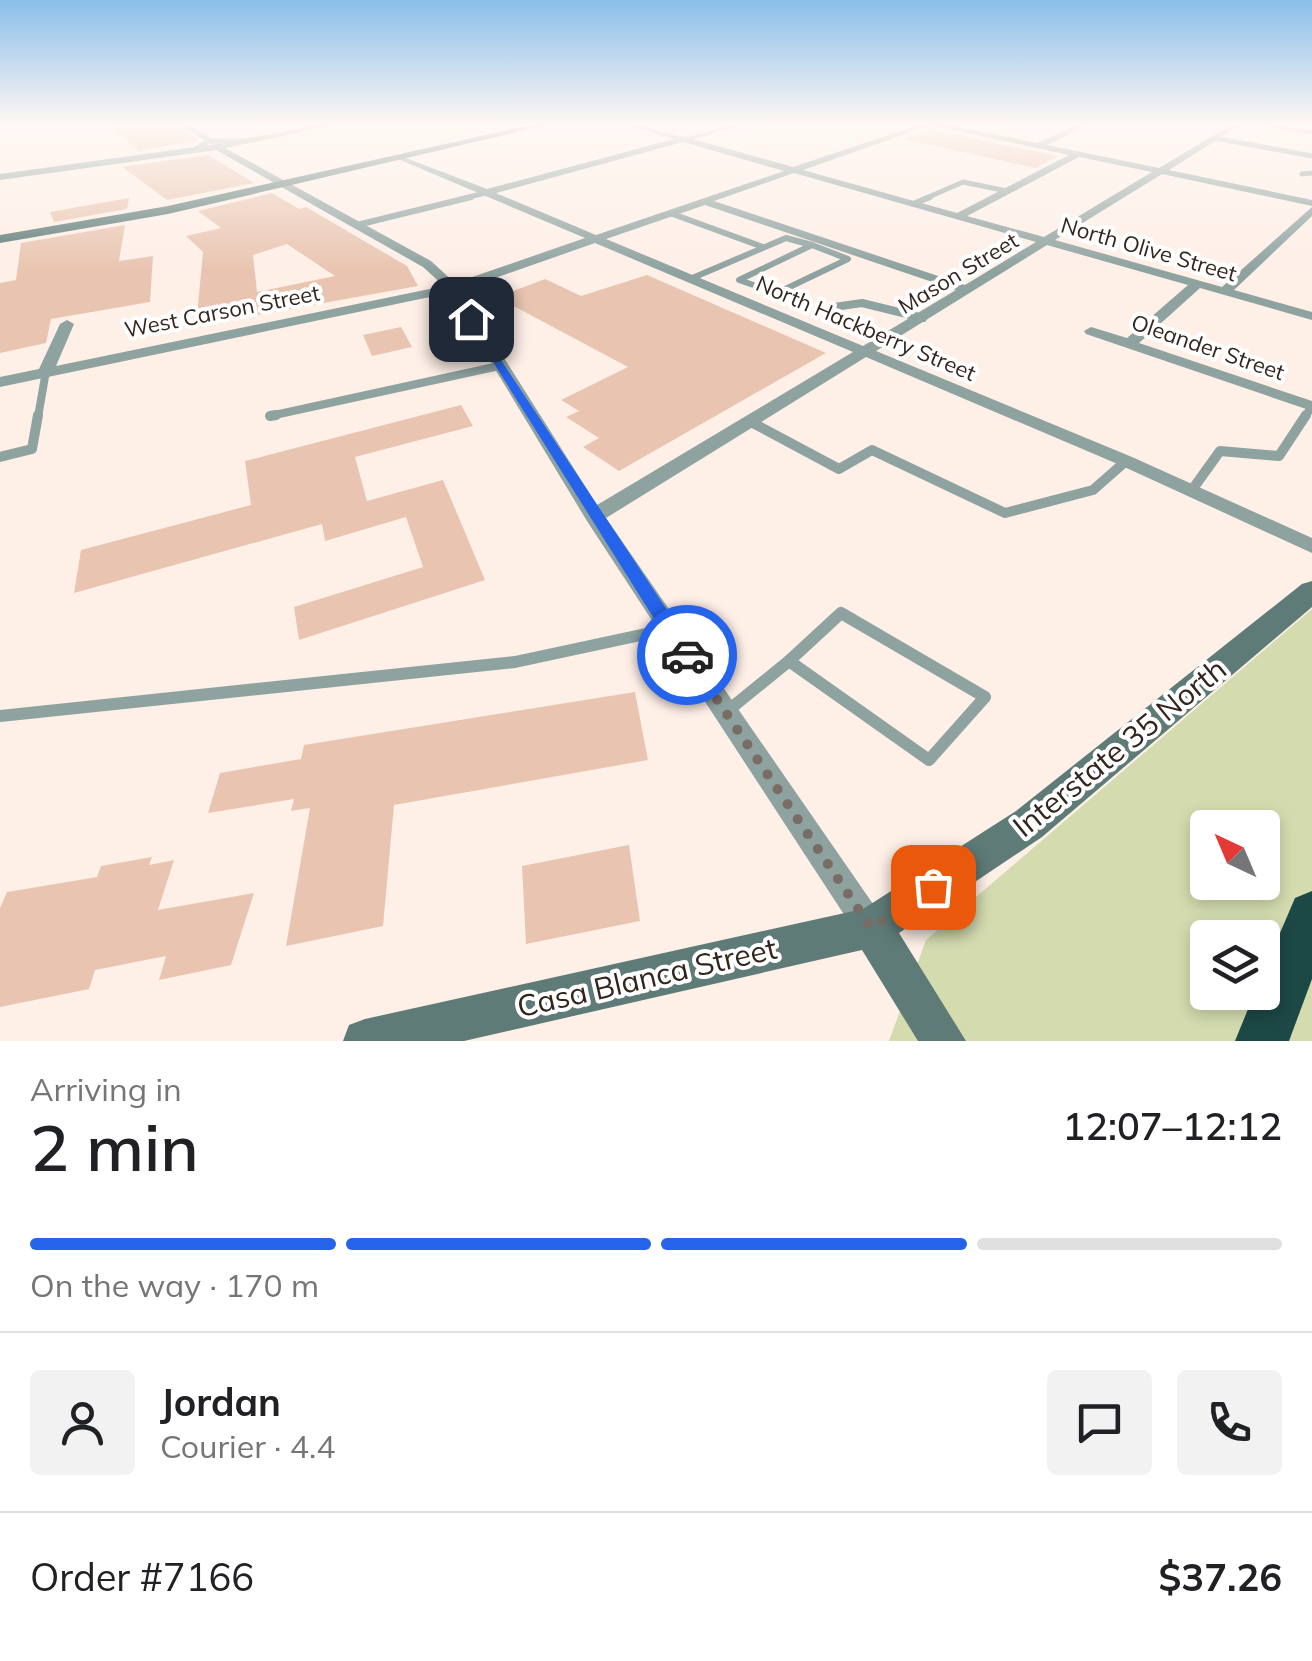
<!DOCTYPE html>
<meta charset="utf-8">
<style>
:root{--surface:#fff;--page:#f2f2f2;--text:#202124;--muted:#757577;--line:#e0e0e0;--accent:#2563eb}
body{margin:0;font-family:Mulish,sans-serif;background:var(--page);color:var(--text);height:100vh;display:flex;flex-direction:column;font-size:38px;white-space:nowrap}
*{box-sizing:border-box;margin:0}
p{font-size:32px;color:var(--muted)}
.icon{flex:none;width:55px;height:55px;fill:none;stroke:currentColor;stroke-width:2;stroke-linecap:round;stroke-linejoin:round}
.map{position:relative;height:1041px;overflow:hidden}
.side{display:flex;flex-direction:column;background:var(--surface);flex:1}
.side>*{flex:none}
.needle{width:65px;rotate:316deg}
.buttons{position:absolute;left:1190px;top:810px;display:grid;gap:20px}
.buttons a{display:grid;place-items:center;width:90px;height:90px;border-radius:10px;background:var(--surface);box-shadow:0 5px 15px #0003;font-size:50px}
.pin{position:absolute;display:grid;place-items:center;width:85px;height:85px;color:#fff;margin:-42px;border-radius:20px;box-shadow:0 5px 15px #0006}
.courier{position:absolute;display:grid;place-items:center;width:100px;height:100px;margin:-50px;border:8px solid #2563eb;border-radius:50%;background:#fff;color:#222;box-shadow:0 2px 12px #0007}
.overview em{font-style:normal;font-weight:600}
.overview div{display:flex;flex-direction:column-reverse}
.overview{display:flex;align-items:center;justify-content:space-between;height:170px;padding:0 30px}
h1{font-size:65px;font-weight:600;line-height:75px}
.bar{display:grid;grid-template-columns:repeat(4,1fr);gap:15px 10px;align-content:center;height:120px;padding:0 30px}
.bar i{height:12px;border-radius:8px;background:var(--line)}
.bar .active{background:var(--accent)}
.bar p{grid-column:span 4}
.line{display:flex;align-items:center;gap:25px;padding:0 30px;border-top:2px solid var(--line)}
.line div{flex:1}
.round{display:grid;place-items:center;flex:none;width:105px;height:105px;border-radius:10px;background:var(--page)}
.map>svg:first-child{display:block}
.green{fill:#d3dbaf;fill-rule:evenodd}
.building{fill:#e9c5b1;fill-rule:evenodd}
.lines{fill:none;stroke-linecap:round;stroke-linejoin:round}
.lane-far4{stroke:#8ea2a0;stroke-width:5}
.lane-far3{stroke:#8ea2a0;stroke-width:6}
.lane-far2{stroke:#8ea2a0;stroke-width:8}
.lane-far1{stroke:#8ea2a0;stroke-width:10}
.lane{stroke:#8ea2a0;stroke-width:12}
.street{fill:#8ea2a0;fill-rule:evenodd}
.secondary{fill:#5e7b78;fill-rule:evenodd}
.highway{fill:#1c4845;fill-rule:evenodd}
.route{fill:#2563eb}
.done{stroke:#796c64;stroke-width:10;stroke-dasharray:0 18}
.labels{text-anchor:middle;stroke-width:8;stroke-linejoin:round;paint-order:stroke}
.far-street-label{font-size:22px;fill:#32251d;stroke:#fff}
.near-street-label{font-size:30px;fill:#32251d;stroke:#fff}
</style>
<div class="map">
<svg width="1312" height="1041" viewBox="0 0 1312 1041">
<rect width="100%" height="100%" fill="#feefe7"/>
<path class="green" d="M 1312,609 L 1312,1041 L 889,1041 L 926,940 ZM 1208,828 L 1262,828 L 1262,882 L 1208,882 ZM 1208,938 L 1262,938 L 1262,992 L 1208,992 Z"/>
<g class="building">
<path d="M 107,124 L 176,124 L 198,140 L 139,151 Z"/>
<path d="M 931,129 L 933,130 L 1058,156 L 1035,168 L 904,139 Z"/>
<path d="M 208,155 L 254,183 L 167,200 L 122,167 Z"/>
<path d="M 272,193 L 299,209 L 306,207 L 407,266 L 418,286 L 196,326 L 203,252 L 186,236 L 221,228 L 198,211 ZM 287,244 L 335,276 L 257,292 L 253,255 Z"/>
<path d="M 129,198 L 127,209 L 54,222 L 50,212 Z"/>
<path d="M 125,225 L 119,261 L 153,256 L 150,302 L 51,319 L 46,343 L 0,353 L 0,283 L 16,280 L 21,243 Z"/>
<path d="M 647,275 L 826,353 L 619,471 L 583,447 L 599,438 L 566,417 L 579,411 L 561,400 L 628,367 L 497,297 L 545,279 L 581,296 Z"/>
<path d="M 401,327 L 412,347 L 372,356 L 363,335 Z"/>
<path d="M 461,405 L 473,426 L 355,457 L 367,501 L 443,480 L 485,580 L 299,640 L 294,607 L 423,567 L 406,517 L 325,541 L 322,524 L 74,593 L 81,550 L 251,505 L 245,461 Z"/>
<path d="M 635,692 L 648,760 L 394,805 L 383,926 L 286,946 L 310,808 L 291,811 L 294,799 L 208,813 L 220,773 L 301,759 L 304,745 Z"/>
<path d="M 629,845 L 640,921 L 526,944 L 522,866 Z"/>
<path d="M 152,857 L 149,865 L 174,860 L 158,910 L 254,893 L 231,965 L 159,980 L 166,956 L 95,970 L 89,989 L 0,1007 L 0,908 L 7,892 L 97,877 L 101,866 Z"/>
</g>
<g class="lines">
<g class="lane-far4">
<path d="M 182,124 L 213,142"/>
<path d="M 1214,138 L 1312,156"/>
<path d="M 194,150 L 209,141 L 246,141"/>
<path d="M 1302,174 L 1312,173"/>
<path d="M 461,199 L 485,193"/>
<path d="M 924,199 L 963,182 L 1007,191"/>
</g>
<g class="lane-far3">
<path d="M 913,204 L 930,197"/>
<path d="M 670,213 L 763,247"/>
<path d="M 357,225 L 471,197"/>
<path d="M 812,245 L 848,259 L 777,293 L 739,280 Z"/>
<path d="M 690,279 L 786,238 L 812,245"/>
</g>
<g class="lane-far2">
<path d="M 774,292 L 779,292"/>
<path d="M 834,307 L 862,303 L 923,318"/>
<path d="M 270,416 L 499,366"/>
<path d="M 38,417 L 46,371"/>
<path d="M 1305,417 L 1312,406"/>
</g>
<g class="lane-far1">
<path d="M 270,416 L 276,415"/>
<path d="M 751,422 L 839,469 L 872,450 L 1005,513 L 1093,490 L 1126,461"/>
<path d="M 0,457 L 32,449 L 38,415"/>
<path d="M 1192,490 L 1220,451 L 1279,456 L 1306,415"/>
</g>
<g class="lane">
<path d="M 841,613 L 985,697 L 929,760 L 789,661 Z"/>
<path d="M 725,713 L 789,661"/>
<path d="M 0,716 L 515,662 L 669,629"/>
</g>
<g class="street">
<path d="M 324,124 L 340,124 L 225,148 L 431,261 L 455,283 L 585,238 L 398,159 L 398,155 L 487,189 L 674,139 L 625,124 C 645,124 661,134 681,136 C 701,138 723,124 744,124 L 693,139 L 793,167 L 921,124 L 945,124 L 1037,143 L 1079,124 L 1089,124 L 1047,145 L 1159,168 L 1233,124 L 1242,124 L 1169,170 L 1312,200 L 1312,206 L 1162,174 L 1055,240 L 1222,287 L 1312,207 L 1312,216 L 1234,290 L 1312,312 L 1312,320 L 1200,288 L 1139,343 L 1312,401 L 1312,411 L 1086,334 L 1084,331 L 1091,327 L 1127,338 L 1188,285 L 1047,245 L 876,351 L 1132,457 L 1312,538 L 1312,553 L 1120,465 L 866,357 L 606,518 L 882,917 L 887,928 L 882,939 L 871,944 L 860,939 L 587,521 L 449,293 L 0,387 L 0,377 L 39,369 L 60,324 L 67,320 L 74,324 L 56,366 L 444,286 L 423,267 L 216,150 L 0,180 L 0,174 L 217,144 ZM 931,125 L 934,126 L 1069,155 L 957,213 L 803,170 ZM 683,142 L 784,171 L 596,235 L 496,193 ZM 1079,157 L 1152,172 L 1044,237 L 967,216 ZM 794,173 L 1036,242 L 965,285 L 714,201 ZM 705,205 L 956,290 L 863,346 L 606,239 ZM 595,243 L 853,352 L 597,505 L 461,290 Z"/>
<path d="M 1257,124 L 1312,130 L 1312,134 L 1261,126 Z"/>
</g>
<g class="secondary">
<path d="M 534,124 L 552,124 L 168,214 L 0,243 L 0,235 L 168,206 Z"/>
<path d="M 1312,581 L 1312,607 L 1042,837 L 899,933 L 966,1041 L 918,1041 L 862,950 L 464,1041 L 343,1041 L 349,1025 L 365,1019 L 863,909 L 1016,811 L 1302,584 Z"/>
</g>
<path class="highway" d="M 1312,891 L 1312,979 L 1289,1041 L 1235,1041 L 1255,992 L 1262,992 L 1262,975 L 1295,898 Z"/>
</g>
<linearGradient id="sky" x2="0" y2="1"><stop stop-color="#8abee9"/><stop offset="0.46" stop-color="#fff8f4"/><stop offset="1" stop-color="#fff8f4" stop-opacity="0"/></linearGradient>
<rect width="1312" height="270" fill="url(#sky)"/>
<path class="route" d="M 471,315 L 693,649 L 693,660 L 680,660 L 466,319 Z"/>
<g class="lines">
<path class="done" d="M 687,655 L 871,928 L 933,887"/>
</g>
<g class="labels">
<g class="far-street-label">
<text transform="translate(1149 249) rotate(16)" y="8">North Olive Street</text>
<text transform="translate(958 273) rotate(-31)" y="8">Mason Street</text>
<text transform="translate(222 311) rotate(-11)" y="8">West Carson Street</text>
<text transform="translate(866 328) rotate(23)" y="8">North Hackberry Street</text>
<text transform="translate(1208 347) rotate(19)" y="8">Oleander Street</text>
</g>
<g class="near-street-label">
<text transform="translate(1120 748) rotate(-39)" y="10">Interstate 35 North</text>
<text transform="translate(647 978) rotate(-13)" y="10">Casa Blanca Street</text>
</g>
</g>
</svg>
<div class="buttons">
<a><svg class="needle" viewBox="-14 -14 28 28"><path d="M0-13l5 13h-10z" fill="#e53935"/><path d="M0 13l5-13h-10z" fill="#757577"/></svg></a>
<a><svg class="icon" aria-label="layers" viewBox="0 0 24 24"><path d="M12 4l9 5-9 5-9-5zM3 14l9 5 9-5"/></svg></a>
</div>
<div class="pin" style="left:933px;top:887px;background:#ea580c"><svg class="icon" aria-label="bag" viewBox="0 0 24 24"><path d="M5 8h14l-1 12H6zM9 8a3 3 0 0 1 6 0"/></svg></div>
<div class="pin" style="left:471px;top:319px;background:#1f2937"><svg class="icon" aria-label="home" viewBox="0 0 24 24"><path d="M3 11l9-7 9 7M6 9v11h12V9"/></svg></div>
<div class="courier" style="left:687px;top:655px"><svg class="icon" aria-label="car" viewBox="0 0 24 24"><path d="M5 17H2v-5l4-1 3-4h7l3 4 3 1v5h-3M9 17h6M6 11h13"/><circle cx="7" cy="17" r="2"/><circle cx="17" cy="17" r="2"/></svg></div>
</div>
<section class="side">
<div class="overview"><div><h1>2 min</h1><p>Arriving in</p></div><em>12:07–12:12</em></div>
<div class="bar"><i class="active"></i><i class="active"></i><i class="active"></i><i></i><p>On the way · 170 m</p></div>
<div class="line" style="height:180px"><a class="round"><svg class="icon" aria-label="person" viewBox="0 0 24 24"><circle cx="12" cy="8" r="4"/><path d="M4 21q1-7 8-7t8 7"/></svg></a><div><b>Jordan</b><p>Courier · 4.4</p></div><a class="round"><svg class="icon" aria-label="chat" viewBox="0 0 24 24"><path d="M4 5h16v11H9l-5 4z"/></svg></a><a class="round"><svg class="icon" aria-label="phone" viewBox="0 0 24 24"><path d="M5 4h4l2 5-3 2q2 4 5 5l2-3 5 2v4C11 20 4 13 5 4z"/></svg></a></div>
<div class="line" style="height:130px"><div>Order #7166</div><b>$37.26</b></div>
</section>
